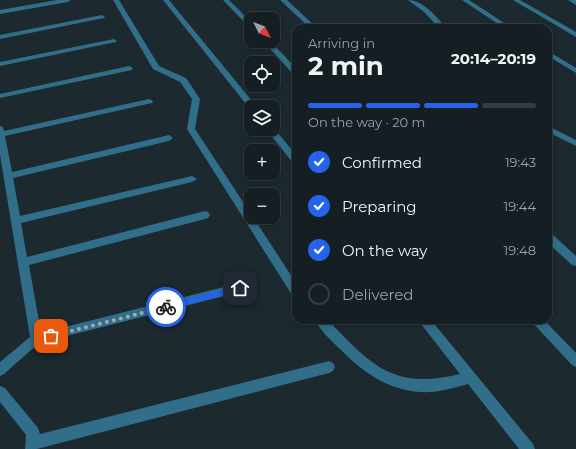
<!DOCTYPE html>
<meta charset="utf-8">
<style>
:root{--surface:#151f23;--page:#1e272b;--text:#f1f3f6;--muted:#9da2a6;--line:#343d41;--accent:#2563eb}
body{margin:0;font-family:Montserrat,sans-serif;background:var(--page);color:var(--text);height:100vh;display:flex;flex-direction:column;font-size:15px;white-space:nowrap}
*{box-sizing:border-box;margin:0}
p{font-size:13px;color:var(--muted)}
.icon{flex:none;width:22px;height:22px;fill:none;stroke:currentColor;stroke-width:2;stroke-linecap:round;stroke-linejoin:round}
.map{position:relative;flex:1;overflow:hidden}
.panel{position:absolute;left:292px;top:24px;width:260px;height:300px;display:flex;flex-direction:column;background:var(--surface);border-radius:12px;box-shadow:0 2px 6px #0003,0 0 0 1px var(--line)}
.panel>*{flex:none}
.needle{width:26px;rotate:132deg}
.buttons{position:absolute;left:244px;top:12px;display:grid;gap:8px}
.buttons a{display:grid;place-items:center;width:36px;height:36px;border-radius:8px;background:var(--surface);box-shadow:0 2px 6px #0003,0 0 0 1px var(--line);font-size:20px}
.pin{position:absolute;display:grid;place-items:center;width:34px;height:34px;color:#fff;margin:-17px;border-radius:8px;box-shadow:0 2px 6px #0006}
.courier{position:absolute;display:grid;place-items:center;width:40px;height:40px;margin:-20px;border:3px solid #2563eb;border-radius:50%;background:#fff;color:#222;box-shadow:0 1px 5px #0007}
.overview em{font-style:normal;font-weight:700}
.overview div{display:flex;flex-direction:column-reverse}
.overview{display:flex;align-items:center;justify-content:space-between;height:68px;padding:0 16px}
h1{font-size:26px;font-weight:700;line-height:30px}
.bar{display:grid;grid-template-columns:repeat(4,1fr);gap:6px 4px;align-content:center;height:48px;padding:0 16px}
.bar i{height:5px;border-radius:3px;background:var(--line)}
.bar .on{background:var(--accent)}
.bar p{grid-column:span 4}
ol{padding:0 16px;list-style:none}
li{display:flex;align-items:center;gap:12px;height:44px}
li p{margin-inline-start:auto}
li .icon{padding:4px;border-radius:50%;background:var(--accent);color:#fff;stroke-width:4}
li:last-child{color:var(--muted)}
li i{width:22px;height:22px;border:2px solid var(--line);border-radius:50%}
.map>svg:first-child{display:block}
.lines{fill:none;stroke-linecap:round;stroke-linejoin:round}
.minor{fill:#316e89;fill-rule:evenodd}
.route{fill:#2563eb}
.done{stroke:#a2acb0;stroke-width:4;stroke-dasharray:0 7.2}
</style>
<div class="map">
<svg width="576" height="449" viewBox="0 0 576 449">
<rect width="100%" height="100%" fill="#1c292f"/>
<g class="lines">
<g class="minor">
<path d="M 57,0 L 71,0 L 68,2 L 0,14 L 0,10 Z"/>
<path d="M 113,0 L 119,0 L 159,66 L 186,78 L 200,99 L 195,129 L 251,214 L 251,217 L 253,217 L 296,283 L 296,297 L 292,295 L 187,129 L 192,99 L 180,82 L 153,69 Z"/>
<path d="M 163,0 L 169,0 L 257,107 L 251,107 L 250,109 Z"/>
<path d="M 223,0 L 229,0 L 251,22 L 251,28 L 249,27 Z"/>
<path d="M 280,0 L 287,0 L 317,28 L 310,28 Z"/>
<path d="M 408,0 C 423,0 437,17 446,28 L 439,28 L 424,12 Z"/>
<path d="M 462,0 L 469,0 L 512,28 L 504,28 Z"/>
<path d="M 513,0 L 520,0 L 576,32 L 576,37 Z"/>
<path d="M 568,0 L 576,0 L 576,5 Z"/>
<path d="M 102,15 L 105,17 L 104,18 L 0,39 L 0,35 Z"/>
<path d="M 114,39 L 117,41 L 116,42 L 0,66 L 0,62 Z"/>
<path d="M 263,41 L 270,41 L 296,68 L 296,74 L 293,74 Z"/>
<path d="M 548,51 L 576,68 L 576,73 L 548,56 Z"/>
<path d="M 129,66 L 133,68 L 132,70 L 0,98 L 0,94 Z"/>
<path d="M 149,99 L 153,101 L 152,103 L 5,136 L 12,172 L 169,135 L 173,138 L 169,141 L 13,178 L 20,216 L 192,176 L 197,179 L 192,182 L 21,223 L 27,257 L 205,211 L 208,212 L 210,215 L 208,218 L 205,219 L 29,265 L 41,333 L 240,283 L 244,285 L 246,288 L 244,291 L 39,343 L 4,374 L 0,376 L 0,362 L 30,337 L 0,155 L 0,126 L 3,127 L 4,131 Z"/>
<path d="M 548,126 L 576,140 L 576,146 L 548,132 Z"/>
<path d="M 273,127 L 296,155 L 296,164 L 293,163 L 266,129 L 273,129 Z"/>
<path d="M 548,233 L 552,234 L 576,256 L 576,266 L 572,265 L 548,243 Z"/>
<path d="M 315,320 L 328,320 C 372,366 393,390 460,374 L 418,320 L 431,320 L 533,444 L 535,449 L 519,449 L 468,384 C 456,387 444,391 432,392 C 396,394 368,377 343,352 C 334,343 321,332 315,320 Z"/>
<path d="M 530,320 L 544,320 L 576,353 L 576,367 L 572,365 Z"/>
<path d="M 329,361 L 333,363 L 335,367 L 333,371 L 329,373 L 37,449 L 25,449 L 26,435 L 0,402 L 0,386 L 5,388 L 38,428 L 40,434 Z"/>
</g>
</g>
<path class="route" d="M 240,285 L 244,288 L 240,291 L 166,310 L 162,307 L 166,304 Z"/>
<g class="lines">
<path class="done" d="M 51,336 L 166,307"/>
</g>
</svg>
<div class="buttons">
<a><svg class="needle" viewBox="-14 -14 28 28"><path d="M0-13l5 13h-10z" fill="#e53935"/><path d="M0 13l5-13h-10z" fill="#9da2a6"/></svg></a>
<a><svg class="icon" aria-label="locate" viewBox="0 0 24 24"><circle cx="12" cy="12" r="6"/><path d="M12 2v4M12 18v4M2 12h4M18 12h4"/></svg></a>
<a><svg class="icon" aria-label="layers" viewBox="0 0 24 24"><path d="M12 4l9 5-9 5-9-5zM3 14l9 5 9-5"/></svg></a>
<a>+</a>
<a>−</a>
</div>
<div class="pin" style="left:51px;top:336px;background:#ea580c"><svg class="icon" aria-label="bag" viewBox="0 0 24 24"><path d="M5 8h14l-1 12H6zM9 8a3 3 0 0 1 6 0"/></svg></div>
<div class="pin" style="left:240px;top:288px;background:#1f2937"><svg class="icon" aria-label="home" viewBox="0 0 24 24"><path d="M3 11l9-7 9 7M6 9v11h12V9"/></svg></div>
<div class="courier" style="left:166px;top:307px"><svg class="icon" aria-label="bike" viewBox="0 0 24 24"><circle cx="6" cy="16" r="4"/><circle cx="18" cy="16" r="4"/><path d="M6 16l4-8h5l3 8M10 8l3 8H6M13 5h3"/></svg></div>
<section class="panel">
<div class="overview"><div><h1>2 min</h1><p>Arriving in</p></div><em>20:14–20:19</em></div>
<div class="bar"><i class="on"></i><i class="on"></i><i class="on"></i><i></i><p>On the way · 20 m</p></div>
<ol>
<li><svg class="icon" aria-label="check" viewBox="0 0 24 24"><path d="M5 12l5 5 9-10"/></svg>Confirmed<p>19:43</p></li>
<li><svg class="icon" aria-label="check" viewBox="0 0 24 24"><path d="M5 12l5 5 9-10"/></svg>Preparing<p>19:44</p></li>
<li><svg class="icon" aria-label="check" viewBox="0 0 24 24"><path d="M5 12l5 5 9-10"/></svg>On the way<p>19:48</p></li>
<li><i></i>Delivered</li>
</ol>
</section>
</div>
